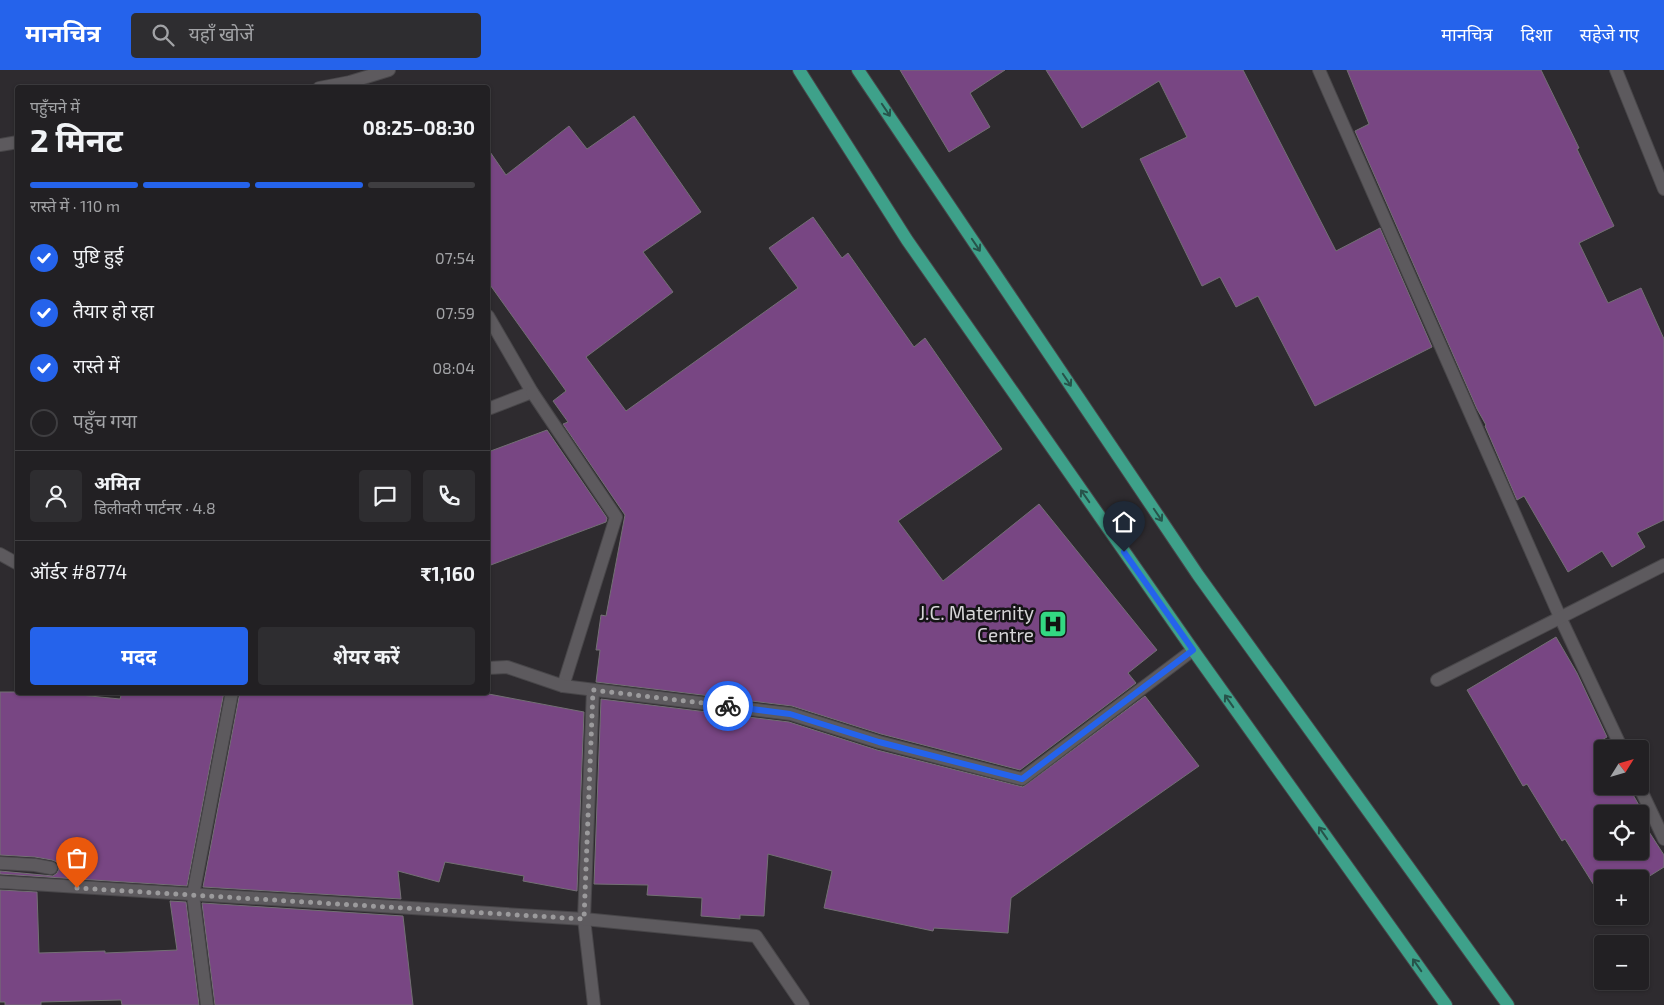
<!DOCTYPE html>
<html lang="hi">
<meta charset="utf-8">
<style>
:root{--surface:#222023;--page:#2e2d30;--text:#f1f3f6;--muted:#a2a3a6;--line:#3f3e41;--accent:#2563eb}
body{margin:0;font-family:"Exo 2","Noto Sans Devanagari",sans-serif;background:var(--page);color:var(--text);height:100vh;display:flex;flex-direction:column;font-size:19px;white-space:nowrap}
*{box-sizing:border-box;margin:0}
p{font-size:16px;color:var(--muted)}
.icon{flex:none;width:28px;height:28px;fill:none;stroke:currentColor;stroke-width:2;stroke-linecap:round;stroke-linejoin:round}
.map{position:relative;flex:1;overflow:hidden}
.details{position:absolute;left:15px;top:15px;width:475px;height:610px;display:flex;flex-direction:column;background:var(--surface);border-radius:5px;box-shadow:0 1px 4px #0004,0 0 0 1px var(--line)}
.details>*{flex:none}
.needle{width:32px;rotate:53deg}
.tools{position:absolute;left:1594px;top:670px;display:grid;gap:10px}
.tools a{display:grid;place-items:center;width:55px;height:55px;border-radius:5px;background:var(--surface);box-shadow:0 1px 4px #0004,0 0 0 1px var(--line);font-size:25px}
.pin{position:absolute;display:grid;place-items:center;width:42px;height:42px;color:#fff;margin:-51px -21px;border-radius:50% 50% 50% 0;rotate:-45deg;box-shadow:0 0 5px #0007}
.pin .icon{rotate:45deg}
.courier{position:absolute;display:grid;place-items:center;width:50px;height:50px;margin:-25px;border:4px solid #2563eb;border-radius:50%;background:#fff;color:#222;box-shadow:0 1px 6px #0007}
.summary em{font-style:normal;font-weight:700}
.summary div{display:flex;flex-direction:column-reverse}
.summary{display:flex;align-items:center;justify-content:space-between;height:85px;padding:0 15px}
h1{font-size:32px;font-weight:700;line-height:38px}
.bar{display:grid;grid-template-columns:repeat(4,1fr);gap:8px 5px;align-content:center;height:60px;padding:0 15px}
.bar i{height:6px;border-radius:4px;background:var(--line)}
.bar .on{background:var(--accent)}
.bar p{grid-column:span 4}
.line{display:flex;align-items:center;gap:12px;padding:0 15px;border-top:1px solid var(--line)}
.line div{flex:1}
.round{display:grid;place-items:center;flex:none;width:52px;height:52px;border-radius:5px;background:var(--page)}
ol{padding:0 15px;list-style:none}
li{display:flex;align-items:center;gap:15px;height:55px}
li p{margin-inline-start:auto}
li .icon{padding:5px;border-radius:50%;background:var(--accent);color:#fff;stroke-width:4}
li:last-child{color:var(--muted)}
li i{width:28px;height:28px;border:2px solid var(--line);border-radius:50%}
.action{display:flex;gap:10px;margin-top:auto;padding:10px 15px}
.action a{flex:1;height:58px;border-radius:5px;background:var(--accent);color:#fff;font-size:20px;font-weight:700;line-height:58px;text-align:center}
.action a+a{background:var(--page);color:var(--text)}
header{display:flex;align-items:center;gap:30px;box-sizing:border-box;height:70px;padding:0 25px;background:var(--accent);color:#fff}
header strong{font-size:24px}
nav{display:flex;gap:28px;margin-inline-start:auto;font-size:18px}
.search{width:350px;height:45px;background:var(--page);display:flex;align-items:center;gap:12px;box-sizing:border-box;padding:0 18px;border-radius:5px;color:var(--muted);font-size:19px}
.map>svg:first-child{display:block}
.building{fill:#784683;stroke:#737074}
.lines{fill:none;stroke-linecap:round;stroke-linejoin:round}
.minor-casing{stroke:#484649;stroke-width:14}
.major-casing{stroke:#484649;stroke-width:14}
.minor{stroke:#5d5a5e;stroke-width:12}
.major{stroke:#3ea18a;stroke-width:12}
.oneway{stroke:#27534a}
.done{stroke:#9b9a9c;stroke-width:5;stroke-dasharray:0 9}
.route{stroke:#2563eb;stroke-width:6}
.labels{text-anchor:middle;stroke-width:5;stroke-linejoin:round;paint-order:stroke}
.poi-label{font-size:19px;fill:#d6d5d7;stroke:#151416;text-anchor:end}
</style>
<header>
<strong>मानचित्र</strong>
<div class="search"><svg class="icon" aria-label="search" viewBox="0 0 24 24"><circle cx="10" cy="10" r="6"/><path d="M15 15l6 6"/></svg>यहाँ खोजें</div>
<nav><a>मानचित्र</a><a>दिशा</a><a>सहेजे गए</a></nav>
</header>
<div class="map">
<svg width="1664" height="935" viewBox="0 0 1664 935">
<rect width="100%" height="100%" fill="#2e2b2f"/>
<g class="building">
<path d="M 900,0 L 1005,0 L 970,23 L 990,57 L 949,82 Z"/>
<path d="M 1046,0 L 1243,0 L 1336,181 L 1380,158 L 1432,277 L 1315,336 L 1258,226 L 1236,237 L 1220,207 L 1202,216 L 1140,89 L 1187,67 L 1159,11 L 1082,58 Z"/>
<path d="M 1347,0 L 1541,0 L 1579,78 L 1577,79 L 1614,156 L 1579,173 L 1608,233 L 1641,218 L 1664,269 L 1664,450 L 1637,463 L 1645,477 L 1612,497 L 1602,481 L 1568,502 L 1524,426 L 1517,430 L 1485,356 L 1486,355 L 1477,339 L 1355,61 L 1369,54 Z"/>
<path d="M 634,46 L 701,142 L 643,182 L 673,222 L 586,287 L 626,341 L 798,218 L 769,178 L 813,147 L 842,188 L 848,183 L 914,277 L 925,268 L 1002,379 L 898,451 L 943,511 L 1039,434 L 1157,580 L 1128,603 L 1136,613 L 1020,700 L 881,664 L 792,636 L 596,612 L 600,580 L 596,580 L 601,545 L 606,546 L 625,445 L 563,354 L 568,352 L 553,331 L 566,321 L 488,212 L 488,79 L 506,105 L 569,56 L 587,79 Z"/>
<path d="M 547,360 L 607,448 L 606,452 L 488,496 L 488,382 Z"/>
<path d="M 1556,567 L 1577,603 L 1607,667 L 1600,671 L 1605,679 L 1602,679 L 1602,716 L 1628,716 L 1640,737 L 1635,740 L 1637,744 L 1602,744 L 1602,781 L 1640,781 L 1640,748 L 1664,785 L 1664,797 L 1640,812 L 1640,809 L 1602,809 L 1602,828 L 1565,769 L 1562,771 L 1527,714 L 1523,716 L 1467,620 Z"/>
<path d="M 0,622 L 50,622 L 120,629 L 122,622 L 224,622 L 187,816 L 0,804 L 0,801 L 53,806 L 57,803 L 59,799 L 57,792 L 52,790 L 35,787 L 0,785 Z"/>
<path d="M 240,622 L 478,622 L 584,642 L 577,821 L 523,811 L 524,806 L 445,792 L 439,812 L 398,801 L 401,829 L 203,817 Z"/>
<path d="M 1145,626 L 1199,696 L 1011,828 L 1008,863 L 934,858 L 933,861 L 824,838 L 832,801 L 768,784 L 764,846 L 740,845 L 740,849 L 701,846 L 702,828 L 647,825 L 648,815 L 594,814 L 601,629 L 789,652 L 877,680 L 1023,717 Z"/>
<path d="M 0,820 L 37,822 L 39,883 L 105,881 L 105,883 L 177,880 L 170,831 L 186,832 L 199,935 L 122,935 L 121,930 L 41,932 L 41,935 L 5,935 L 5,932 L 0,932 Z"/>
<path d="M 202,833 L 403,846 L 413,935 L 215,935 Z"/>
</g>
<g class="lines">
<defs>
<g id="minor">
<path d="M 1319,0 L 1560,547 L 1622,679"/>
<path d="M 1616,0 L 1664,119"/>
<path d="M 319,18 L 350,12 L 389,0"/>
<path d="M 0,75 L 18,72"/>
<path d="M 488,246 L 532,322 L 488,339"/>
<path d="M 532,322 L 616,447 L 563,616"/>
<path d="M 0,484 L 18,494"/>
<path d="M 488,598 L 507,597 L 563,616 L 791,644 L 879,672 L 1022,709 L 1193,580"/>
<path d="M 1437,610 L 1664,495"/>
<path d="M 593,620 L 584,849 L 594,935"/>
<path d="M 1639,716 L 1664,769"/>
<path d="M 0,793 L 35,795 L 51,798"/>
<path d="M 0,812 L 584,849 L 756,866 L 803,935"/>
<path d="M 207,935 L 193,825 L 232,622"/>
</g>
<g id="major">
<path d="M 799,0 L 907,170 L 1193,580 L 1446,935"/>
<path d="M 858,0 L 1198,505 L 1508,935"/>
</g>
</defs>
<use href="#minor" class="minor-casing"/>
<use href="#major" class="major-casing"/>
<use href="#minor" class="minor"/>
<use href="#major" class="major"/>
</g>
<defs><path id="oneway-shaft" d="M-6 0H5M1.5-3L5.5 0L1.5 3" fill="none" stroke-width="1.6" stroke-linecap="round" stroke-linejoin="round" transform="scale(1.25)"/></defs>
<g class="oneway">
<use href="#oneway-shaft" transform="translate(886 40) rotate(56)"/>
<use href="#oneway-shaft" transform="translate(976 175) rotate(56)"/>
<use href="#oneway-shaft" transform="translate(1067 310) rotate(56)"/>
<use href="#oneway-shaft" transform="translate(1085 426) rotate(-125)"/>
<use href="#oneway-shaft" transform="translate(1158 445) rotate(56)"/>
<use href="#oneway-shaft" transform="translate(1229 631) rotate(-125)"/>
<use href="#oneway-shaft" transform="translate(1323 763) rotate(-125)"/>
<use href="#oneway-shaft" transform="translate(1417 895) rotate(-125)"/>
</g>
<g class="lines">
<path class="done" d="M 77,818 L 584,849 L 593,620 L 728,636"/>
<path class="route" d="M 728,636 L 790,644 L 879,672 L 1022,709 L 1193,580 L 1124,482"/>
</g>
<defs>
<symbol id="hospital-square" viewBox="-11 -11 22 22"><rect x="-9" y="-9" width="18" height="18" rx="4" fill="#33d882" stroke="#151416"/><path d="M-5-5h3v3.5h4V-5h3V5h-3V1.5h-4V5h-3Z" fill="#111"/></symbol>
</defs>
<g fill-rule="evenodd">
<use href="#hospital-square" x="1037" y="538" width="32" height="32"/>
</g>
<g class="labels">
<g class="poi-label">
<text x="1034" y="550">J.C. Maternity<tspan x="1034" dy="22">Centre</tspan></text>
</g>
</g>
</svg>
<div class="tools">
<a><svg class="needle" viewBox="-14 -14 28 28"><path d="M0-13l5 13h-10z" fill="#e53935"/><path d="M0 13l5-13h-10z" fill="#a2a3a6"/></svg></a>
<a><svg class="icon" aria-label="locate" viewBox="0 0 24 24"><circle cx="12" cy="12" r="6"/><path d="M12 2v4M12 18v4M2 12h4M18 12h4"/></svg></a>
<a>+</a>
<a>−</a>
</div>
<div class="pin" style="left:77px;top:818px;background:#ea580c"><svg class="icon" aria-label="bag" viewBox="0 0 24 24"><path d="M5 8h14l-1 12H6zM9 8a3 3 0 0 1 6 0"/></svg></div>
<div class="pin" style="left:1124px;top:482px;background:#1f2937"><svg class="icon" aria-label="home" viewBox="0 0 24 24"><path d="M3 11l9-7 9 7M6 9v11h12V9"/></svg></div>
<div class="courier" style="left:728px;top:636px"><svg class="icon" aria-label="bike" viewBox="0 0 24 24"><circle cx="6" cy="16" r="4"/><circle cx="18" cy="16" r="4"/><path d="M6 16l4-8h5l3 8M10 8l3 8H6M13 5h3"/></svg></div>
<section class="details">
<div class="summary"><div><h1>2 मिनट</h1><p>पहुँचने में</p></div><em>08:25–08:30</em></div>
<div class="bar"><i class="on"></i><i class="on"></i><i class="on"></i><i></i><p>रास्ते में · 110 m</p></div>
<ol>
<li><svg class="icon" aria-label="check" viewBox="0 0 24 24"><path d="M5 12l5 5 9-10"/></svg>पुष्टि हुई<p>07:54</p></li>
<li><svg class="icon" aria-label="check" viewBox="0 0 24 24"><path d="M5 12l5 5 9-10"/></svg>तैयार हो रहा<p>07:59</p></li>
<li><svg class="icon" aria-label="check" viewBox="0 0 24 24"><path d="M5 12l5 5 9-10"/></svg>रास्ते में<p>08:04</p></li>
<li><i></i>पहुँच गया</li>
</ol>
<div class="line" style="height:90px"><a class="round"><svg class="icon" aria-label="person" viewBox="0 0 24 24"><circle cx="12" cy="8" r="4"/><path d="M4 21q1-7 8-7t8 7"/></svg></a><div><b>अमित</b><p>डिलीवरी पार्टनर · 4.8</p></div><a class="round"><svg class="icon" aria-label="chat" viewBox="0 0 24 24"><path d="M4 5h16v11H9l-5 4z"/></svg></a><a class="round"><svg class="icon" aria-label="phone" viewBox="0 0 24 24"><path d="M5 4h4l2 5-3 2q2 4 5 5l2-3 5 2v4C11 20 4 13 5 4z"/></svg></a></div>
<div class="line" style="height:65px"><div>ऑर्डर #8774</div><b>₹1,160</b></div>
<div class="action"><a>मदद</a><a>शेयर करें</a></div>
</section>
</div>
